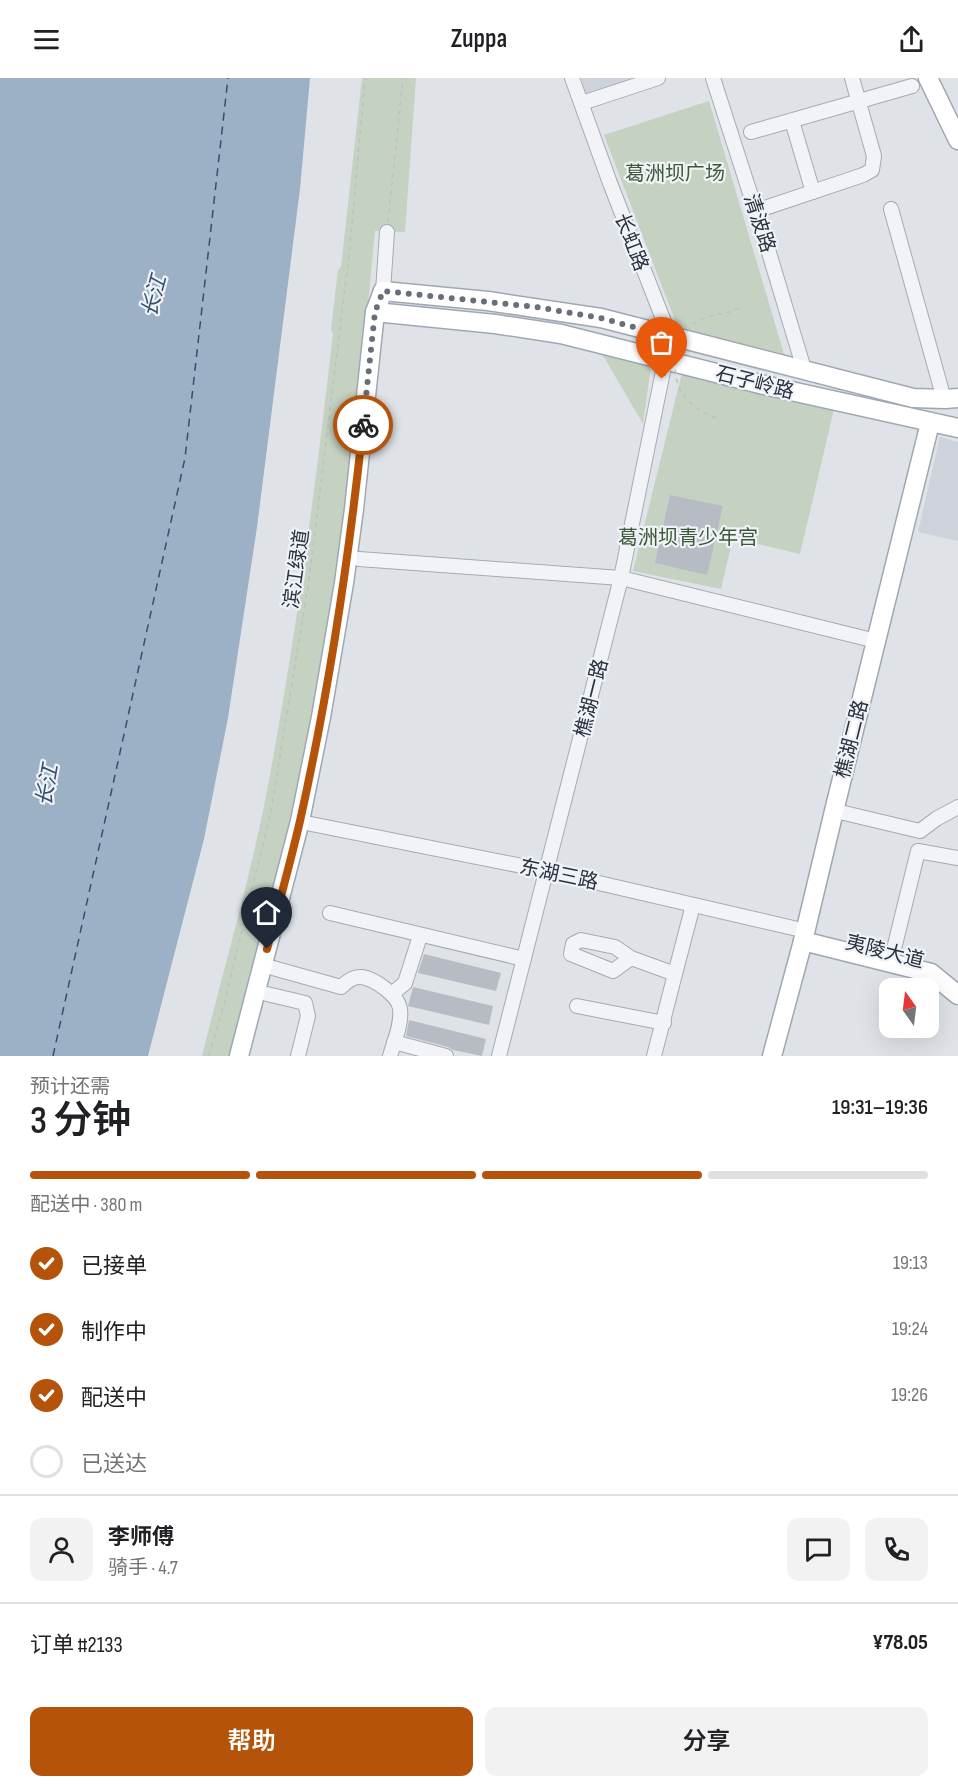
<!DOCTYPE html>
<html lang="zh">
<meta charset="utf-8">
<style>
:root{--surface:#fff;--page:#f2f2f2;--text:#202124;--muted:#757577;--line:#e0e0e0;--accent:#b45309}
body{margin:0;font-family:"Sofia Sans Condensed","Noto Sans SC",sans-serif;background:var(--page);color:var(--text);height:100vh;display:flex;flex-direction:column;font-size:22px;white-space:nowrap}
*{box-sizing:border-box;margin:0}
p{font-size:20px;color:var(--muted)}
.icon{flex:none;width:33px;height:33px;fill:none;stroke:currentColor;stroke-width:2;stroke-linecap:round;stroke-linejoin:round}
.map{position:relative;height:978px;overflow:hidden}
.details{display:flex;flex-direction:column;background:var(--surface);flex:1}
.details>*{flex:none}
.needle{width:39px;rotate:346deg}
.buttons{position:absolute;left:879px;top:900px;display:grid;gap:12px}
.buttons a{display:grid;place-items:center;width:60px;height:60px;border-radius:12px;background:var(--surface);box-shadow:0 6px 24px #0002;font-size:30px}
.pin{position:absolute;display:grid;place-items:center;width:51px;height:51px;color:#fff;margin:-62px -26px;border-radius:50% 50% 50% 0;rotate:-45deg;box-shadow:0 0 6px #0007}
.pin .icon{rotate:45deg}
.courier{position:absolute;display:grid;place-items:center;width:60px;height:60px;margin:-30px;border:4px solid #b45309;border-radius:50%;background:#fff;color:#222;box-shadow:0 2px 8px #0007}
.summary em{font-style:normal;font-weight:600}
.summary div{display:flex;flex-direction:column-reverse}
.summary{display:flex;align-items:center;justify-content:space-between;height:102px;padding:0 30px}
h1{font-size:39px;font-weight:600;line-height:45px}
.bar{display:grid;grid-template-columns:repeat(4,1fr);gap:9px 6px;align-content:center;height:72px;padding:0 30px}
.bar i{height:8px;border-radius:4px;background:var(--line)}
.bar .on{background:var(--accent)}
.bar p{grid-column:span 4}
.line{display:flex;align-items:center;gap:15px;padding:0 30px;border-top:2px solid var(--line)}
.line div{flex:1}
.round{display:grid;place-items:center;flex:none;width:63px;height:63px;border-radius:12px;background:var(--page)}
ol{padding:0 30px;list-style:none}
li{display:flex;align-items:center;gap:18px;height:66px}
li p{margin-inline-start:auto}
li .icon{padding:6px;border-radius:50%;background:var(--accent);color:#fff;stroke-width:4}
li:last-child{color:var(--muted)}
li i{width:33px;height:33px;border:3px solid var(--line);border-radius:50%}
.primary-button{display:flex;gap:12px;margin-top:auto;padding:12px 30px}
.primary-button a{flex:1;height:69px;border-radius:12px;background:var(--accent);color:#fff;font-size:24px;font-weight:600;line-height:69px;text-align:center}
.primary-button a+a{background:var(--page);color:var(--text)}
header{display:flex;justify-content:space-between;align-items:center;height:78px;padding:0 30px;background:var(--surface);font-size:27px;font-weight:600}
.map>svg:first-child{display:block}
.built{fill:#ced2da}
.green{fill:#c5d1c1}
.water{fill:#9cb0c6}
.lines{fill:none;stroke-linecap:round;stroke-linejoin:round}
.ferry{stroke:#354f70;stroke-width:1.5;stroke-dasharray:8 6;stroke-linecap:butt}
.building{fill:#b7bcc4}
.minor-casing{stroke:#a5aab2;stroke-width:16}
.major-casing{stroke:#9fa7b3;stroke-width:21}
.path{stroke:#bec0c6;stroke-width:1.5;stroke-dasharray:4.5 4.5;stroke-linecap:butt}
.minor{stroke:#f2f3f6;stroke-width:14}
.major{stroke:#fff;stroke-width:18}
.path-bridge{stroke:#bec0c6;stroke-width:1.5;stroke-dasharray:4.5 4.5;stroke-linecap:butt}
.done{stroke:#696f7a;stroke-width:6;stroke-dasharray:0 10.8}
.route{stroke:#b45309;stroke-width:8}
.labels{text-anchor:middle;stroke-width:4.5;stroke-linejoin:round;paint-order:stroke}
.park-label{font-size:20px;fill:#3d5937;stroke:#eff2f6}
.street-label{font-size:20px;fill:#29303e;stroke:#eff2f6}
.water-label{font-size:21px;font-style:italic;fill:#354f70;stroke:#eff2f6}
</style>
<header><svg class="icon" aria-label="menu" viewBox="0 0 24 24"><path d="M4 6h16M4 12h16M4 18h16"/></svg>Zuppa<svg class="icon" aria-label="share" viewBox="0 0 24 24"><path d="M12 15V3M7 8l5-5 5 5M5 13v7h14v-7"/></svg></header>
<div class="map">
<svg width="958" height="978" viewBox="0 0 958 978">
<rect width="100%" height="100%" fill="#dfe3e8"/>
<g class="built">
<path d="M 581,0 L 636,0 L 586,15 Z"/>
<path d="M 940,359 L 958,364 L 958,463 L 918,454 Z"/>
</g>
<g class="green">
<path d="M 362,0 L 416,0 L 405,154 L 375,153 L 345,463 L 314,650 L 235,978 L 202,978 C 223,893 248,809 265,723 C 295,568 315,412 333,256 L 331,251 L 338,192 L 341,189 Z"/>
<path d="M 709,23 L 784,276 L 678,250 L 604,57 Z"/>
<path d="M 601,274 L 651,288 L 643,346 Z"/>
<path d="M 682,295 L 834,331 L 800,476 L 733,460 L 721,511 L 633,493 Z"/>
</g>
<path class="water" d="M 0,0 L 310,0 L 300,111 L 257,449 L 228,640 L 204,761 L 148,978 L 0,978 Z"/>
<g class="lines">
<path class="ferry" d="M 53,978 L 185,380 L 228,0"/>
</g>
<g class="building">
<path d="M 670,417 L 723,428 L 707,497 L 655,485 Z"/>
<path d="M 424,876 L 501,895 L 496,913 L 418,895 Z"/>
<path d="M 413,909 L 493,928 L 489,947 L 408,928 Z"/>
<path d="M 409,942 L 486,961 L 482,978 L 453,972 L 448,969 L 406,958 Z"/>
</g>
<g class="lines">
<defs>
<g id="minor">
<path d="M 713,0 L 767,168 L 804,291"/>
<path d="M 582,25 L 658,0"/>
<path d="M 792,43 L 813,114"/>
<path d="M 751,54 L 912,8"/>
<path d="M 891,131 L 944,321"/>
<path d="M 756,133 L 863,97 L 872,92 L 874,78 L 852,0"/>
<path d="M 383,213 L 387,154"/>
<path d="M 359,481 L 621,500 L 876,563"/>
<path d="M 840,734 L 920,753 L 936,741 L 958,729"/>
<path d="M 311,746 L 547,793 L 806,853"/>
<path d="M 330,835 L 524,881"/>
<path d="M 893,875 L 918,773 L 958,780"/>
<path d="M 631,880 L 613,893 L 571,876 L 573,866 L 581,862 L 615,869 L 631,880 L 675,896 L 654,978"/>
<path d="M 273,890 L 341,909 C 347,904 353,898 362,899 C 375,901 399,918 400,931 C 402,946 394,964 390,978"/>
<path d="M 675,896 L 693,827"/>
<path d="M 393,915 L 405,905 L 420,858"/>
<path d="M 267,916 L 305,925 L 308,938 L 298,978"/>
<path d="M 577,928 L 664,945"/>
<path d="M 394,964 L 446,978"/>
<path d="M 499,978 L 621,500 L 670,259 L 610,105 L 572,0"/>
</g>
<g id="major">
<path d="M 928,0 L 958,62"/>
<path d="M 383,213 L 488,223 L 601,240 L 913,320 L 945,321 L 958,320"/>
<path d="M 375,234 L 495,246 L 561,256 L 764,307 L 958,350"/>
<path d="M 803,863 L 931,895 L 958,917"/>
<path d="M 239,978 L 300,743 L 321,639 L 344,505 L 354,431 L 375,234 L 383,213"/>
<path d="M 772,978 L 803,863 L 834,733 L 930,345"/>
</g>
</defs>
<use href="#minor" class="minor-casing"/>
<use href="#major" class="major-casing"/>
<g class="path">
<path d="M 388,144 L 403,0"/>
<path d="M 209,978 L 224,926 L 271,733 L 309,502 L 350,169 L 365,0"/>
</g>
<use href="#minor" class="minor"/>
<use href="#major" class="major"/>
<path class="path-bridge" d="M 716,340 C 684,328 669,306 678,272 C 682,260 689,248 700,242 C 713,234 731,238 742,227"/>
</g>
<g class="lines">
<path class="done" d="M 363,347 L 375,234 L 383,213 L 536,229 L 601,240 L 670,259 L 662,301"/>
<path class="route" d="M 267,871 C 278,829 290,786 300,743 C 329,613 349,480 363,347"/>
</g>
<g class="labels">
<g class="park-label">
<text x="675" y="102">葛洲坝广场</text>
<text x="688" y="466">葛洲坝青少年宫</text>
</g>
<g class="street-label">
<text transform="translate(760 145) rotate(72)" y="7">清波路</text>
<text transform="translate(632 164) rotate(69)" y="7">长虹路</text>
<text transform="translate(755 304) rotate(14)" y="7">石子岭路</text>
<text transform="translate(296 491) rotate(-82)" y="7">滨江绿道</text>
<text transform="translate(591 620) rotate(-76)" y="7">樵湖一路</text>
<text transform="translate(851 661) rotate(-76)" y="7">樵湖二路</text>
<text transform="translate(559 796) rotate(12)" y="7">东湖三路</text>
<text transform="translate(885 873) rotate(14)" y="7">夷陵大道</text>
</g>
<g class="water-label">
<text transform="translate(154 218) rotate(-75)" y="7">长江</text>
<text transform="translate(47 707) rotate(-80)" y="7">长江</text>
</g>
</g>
</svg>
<div class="buttons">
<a><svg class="needle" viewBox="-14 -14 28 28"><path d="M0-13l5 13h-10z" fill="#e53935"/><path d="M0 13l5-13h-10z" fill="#757577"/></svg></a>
</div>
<div class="pin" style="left:662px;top:301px;background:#ea580c"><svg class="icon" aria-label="bag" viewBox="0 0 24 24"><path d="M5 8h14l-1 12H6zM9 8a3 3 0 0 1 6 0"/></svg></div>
<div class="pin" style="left:267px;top:871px;background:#1f2937"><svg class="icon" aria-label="home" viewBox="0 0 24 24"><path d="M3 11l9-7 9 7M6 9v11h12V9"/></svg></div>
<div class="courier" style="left:363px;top:347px"><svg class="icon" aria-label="bike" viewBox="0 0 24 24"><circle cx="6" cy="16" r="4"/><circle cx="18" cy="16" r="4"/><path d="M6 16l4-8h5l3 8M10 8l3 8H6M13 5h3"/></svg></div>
</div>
<section class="details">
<div class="summary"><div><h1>3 分钟</h1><p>预计还需</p></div><em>19:31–19:36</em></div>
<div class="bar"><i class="on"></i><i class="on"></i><i class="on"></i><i></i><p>配送中 · 380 m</p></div>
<ol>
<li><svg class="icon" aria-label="check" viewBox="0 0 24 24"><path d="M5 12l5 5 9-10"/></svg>已接单<p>19:13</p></li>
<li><svg class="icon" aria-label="check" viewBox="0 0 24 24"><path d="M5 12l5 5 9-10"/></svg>制作中<p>19:24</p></li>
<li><svg class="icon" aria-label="check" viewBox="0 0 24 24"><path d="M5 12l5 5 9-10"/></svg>配送中<p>19:26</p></li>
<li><i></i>已送达</li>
</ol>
<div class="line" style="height:108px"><a class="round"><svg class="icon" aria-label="person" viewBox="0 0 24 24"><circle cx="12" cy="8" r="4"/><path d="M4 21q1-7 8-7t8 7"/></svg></a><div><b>李师傅</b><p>骑手 · 4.7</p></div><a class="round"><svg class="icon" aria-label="chat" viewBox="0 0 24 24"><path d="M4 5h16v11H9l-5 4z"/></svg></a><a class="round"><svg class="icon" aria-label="phone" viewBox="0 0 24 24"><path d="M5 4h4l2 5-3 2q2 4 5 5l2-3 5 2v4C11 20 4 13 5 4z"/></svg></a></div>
<div class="line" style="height:78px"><div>订单 #2133</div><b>¥78.05</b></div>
<div class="primary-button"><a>帮助</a><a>分享</a></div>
</section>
